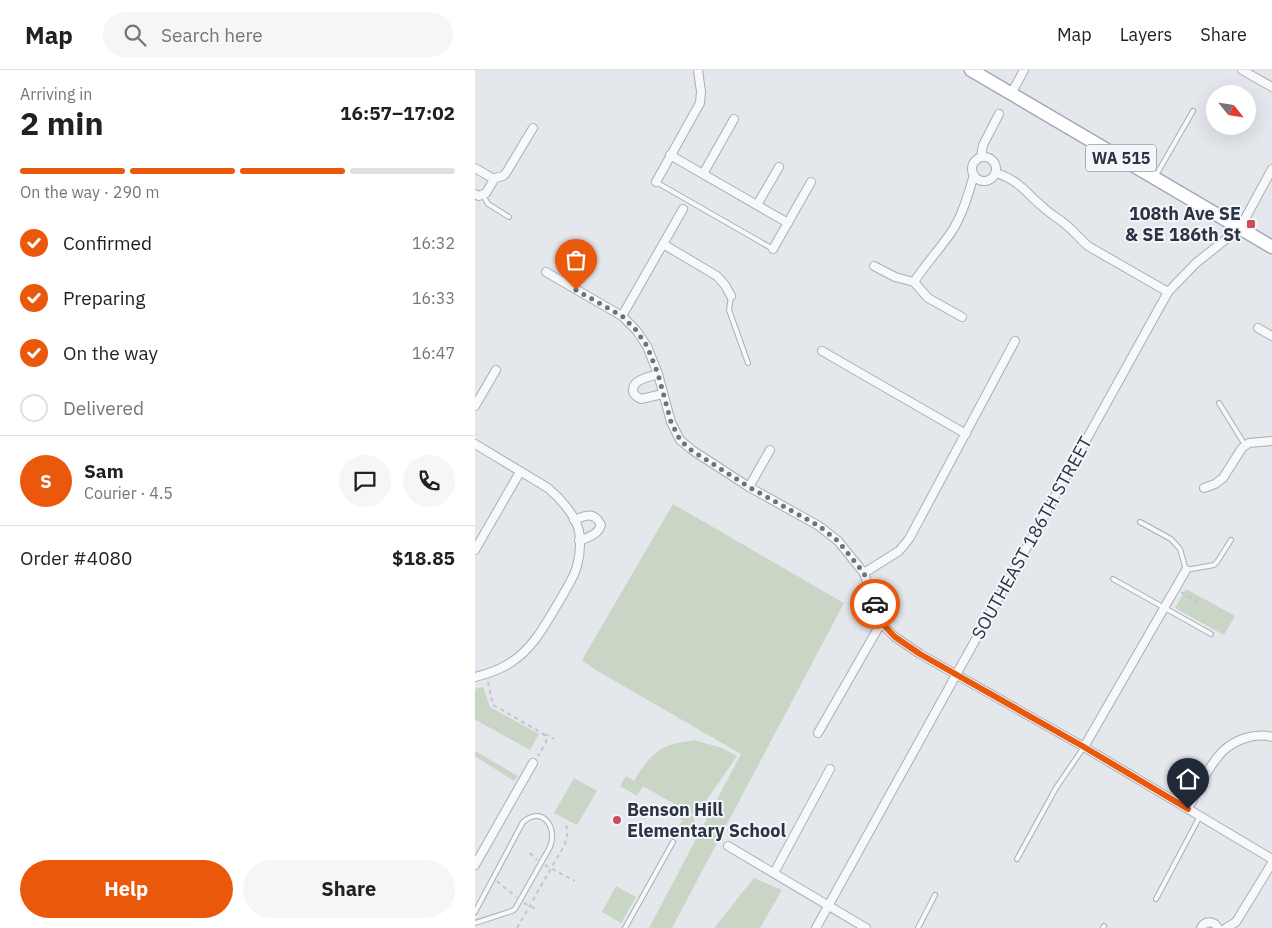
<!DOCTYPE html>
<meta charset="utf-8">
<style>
:root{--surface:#fff;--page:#f6f6f6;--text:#202124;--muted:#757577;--line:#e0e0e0;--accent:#ea580c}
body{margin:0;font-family:"IBM Plex Sans",sans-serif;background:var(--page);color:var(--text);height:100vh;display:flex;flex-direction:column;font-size:19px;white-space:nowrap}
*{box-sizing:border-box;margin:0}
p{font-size:16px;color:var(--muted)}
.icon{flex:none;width:28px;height:28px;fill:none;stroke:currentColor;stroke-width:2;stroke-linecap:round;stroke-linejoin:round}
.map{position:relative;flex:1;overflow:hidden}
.drawer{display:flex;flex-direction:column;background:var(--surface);width:475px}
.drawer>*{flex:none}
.needle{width:32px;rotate:120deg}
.controls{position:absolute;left:731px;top:15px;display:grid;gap:10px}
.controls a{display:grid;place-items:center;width:50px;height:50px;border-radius:50%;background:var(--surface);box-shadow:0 5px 20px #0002;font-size:25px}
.pin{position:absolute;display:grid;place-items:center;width:42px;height:42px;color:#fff;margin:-51px -21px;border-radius:50% 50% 50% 0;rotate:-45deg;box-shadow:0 0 5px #0007}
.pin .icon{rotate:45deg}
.courier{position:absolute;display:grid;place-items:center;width:50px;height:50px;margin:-25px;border:4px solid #ea580c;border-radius:50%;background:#fff;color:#222;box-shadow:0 1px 6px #0007}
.summary em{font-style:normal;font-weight:800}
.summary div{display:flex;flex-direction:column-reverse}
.summary{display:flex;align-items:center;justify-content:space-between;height:85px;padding:0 20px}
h1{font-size:32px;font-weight:800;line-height:38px}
.bar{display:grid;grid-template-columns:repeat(4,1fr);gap:8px 5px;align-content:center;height:60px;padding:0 20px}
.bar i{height:6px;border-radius:4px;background:var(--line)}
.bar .current{background:var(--accent)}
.bar p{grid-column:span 4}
.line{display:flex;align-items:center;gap:12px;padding:0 20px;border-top:1px solid var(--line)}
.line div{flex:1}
.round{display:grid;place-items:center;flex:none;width:52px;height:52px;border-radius:26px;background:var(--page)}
ol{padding:0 20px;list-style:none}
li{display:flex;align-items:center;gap:15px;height:55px}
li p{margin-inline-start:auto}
li .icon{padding:5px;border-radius:50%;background:var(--accent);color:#fff;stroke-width:4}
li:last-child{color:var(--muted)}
li i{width:28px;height:28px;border:2px solid var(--line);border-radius:50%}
.action{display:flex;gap:10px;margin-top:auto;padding:10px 20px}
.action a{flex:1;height:58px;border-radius:30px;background:var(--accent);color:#fff;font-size:20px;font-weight:800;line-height:58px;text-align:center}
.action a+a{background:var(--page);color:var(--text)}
header{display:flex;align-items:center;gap:30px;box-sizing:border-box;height:70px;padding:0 25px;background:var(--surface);border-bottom:1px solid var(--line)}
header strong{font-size:24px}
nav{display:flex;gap:28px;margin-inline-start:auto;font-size:18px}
.search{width:350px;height:45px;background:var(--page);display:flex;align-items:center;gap:12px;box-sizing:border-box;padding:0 18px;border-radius:28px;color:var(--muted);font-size:19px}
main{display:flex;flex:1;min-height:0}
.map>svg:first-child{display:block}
.green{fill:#c9d6c5}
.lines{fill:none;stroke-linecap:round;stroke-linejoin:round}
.lane-casing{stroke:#a9aeb7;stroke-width:6}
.street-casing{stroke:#a9aeb7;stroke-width:10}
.primary-casing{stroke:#a3abb8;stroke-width:15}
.path{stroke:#c2c5cb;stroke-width:2;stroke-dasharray:4 4;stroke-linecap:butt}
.lane{stroke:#f7f8fa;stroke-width:4}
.street{stroke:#f7f8fa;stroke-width:8}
.primary{stroke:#fff;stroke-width:12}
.done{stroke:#6c737f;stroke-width:5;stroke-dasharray:0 9}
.route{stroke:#ea580c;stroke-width:6}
.poi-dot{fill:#d1495b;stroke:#f4f6f9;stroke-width:2}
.labels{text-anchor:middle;stroke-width:4;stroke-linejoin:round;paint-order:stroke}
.shield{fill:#f4f6f9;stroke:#676e7b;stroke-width:1}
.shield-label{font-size:16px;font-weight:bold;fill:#2b3445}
.poi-label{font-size:18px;font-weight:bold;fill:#2b3445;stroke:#f4f6f9;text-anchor:end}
.street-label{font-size:18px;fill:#2b3445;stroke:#f4f6f9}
</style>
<header>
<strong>Map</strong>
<div class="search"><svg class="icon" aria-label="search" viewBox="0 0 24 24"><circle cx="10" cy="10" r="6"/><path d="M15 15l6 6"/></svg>Search here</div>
<nav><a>Map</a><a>Layers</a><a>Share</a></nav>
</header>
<main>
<section class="drawer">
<div class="summary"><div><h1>2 min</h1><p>Arriving in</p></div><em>16:57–17:02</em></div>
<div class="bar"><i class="current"></i><i class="current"></i><i class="current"></i><i></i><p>On the way · 290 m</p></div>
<ol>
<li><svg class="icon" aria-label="check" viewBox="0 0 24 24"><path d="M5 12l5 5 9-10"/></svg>Confirmed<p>16:32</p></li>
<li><svg class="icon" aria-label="check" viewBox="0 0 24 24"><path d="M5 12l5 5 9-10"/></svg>Preparing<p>16:33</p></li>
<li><svg class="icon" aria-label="check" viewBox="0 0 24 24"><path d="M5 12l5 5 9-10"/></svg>On the way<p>16:47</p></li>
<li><i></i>Delivered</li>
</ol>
<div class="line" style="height:90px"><b class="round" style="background:var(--accent);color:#fff">S</b><div><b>Sam</b><p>Courier · 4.5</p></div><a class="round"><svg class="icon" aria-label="chat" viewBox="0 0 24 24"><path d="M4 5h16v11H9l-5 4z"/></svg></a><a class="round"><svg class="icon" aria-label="phone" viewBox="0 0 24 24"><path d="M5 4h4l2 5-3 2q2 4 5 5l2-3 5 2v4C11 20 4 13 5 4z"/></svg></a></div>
<div class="line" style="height:65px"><div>Order #4080</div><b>$18.85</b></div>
<div class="action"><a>Help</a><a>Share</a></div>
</section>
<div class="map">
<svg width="797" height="858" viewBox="0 0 797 858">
<rect width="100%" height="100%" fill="#e4e7ec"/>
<g class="green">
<path d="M 198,434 L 369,533 L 197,858 L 174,858 L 266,684 L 119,599 L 107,590 Z"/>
<path d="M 711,519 L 760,546 L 749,565 L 700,538 Z"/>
<path d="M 8,617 L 15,637 L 64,664 L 55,680 L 1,650 L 0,651 L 0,619 Z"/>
<path d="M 219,670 L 247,678 L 262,686 L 224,741 L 217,744 L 168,716 L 162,726 L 145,716 L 151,706 L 159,711 C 166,699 175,685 188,678 C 197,673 209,672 219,670 Z"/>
<path d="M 0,681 L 43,706 L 39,711 L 0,686 Z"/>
<path d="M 99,708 L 122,721 L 102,755 L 79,743 Z"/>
<path d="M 209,742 L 219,747 L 220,755 L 212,769 L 200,762 L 207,751 L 205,749 Z"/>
<path d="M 279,808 L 307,820 L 285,858 L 239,858 Z"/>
<path d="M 141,816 L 161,827 L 146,853 L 127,842 Z"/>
</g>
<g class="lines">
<defs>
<g id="lane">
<path d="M 680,107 L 718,41"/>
<path d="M 181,112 L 298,179"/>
<path d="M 8,125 L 13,134 L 34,147"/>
<path d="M 256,226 L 254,240 L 273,293"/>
<path d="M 744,333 L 770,375"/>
<path d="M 665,452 L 696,469 L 705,479 L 711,500 L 739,495 L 742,492 L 756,470"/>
<path d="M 638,509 L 736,564"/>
<path d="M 542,789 L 581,718 L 609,677"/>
<path d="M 681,829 L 725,746"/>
<path d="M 0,842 L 48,752 C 67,735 83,757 75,777 L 40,839 L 37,841 L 0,853"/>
<path d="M 150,858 L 198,772"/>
<path d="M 443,858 L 460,825"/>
<path d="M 628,858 L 629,856"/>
</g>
<g id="street">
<path d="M 767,0 L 797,17"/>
<path d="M 536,24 L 549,0"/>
<path d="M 195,85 L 313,153"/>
<circle cx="509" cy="99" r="12"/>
<path d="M 506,87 L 508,75 L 524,44"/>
<path d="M 0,98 L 17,108 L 20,108 L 11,123 L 4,126 L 0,124"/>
<path d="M 521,103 C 544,110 551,123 568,137 C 575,144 583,148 590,154 C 599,161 605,169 613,176 L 693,222"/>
<path d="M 228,104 L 259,49"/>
<path d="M 20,108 L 28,106 L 31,103 L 58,58"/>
<path d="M 181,112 L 225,33 L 226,22 L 223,0"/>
<path d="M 282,135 L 304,97"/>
<path d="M 188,174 L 242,206 L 250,215 L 256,226"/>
<path d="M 298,179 L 336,112"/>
<path d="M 399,196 L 420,207 L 439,212 L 453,228 L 487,247"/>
<path d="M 71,202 L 147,246 L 161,260 L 172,276 L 183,304 L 196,352 L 205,370 L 217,380 L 274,417 L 344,456 L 363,471 L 389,503 L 406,553 L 420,567 L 445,584 L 609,677 L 797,789"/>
<path d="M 439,212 C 450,195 463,181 475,164 C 487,147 493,125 499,105"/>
<path d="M 147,246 L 208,139"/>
<path d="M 783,258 L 797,266"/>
<path d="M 347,281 L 491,364"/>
<path d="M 183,304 C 175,307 158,309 158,320 C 158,325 162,327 166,329 L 188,324"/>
<path d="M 0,336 L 21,300"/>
<path d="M 0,374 L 73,418 C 85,428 101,446 104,461 C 106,473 105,485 102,496 C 99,508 91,519 85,530 C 71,553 59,578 35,593 C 24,600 13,604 0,607"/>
<path d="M 274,417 L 295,380"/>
<path d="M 729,418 L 740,414 L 748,408 L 767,378 L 774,373 L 797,371"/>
<path d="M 99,450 C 111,445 119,441 126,455 C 123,465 113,467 104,471"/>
<path d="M 0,480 L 45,402"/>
<path d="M 389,503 L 424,481 L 434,469 L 540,271"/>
<path d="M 343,663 L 406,553"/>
<path d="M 609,677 L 711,500"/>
<path d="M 713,739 C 723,720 732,698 747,682 C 759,670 780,662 797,667"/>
<path d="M 253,776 L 391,858"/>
<path d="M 0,795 L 58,693"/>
<path d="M 299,803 L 355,699"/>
<path d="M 341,858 L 693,222 L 721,193 L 765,158 L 797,99"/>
<path d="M 726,858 C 729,852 734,851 740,854 L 743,858"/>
<path d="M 751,858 L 761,852 L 797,793"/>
</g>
<path id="primary" d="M 496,0 L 797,177"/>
</defs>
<use href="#lane" class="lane-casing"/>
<use href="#street" class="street-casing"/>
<use href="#primary" class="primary-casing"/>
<g class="path">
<path d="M 706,522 L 723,532"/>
<path d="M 13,612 L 18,635 L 67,663 L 71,667 L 71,672 L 63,686"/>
<path d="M 70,664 L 79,669"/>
<path d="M 55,783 L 62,790"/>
<path d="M 70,795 L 100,811"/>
<path d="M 22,811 C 28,817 35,821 41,827"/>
<path d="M 49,833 L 61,839"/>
<path d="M 42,858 L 90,774 L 93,761 L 90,753"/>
</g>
<use href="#lane" class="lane"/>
<use href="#street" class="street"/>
<use href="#primary" class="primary"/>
</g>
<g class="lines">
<path class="done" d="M 101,220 L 147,246 L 161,260 L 172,276 L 183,304 L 196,352 L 205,370 L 216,380 L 274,417 L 344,456 L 363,471 L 389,503 L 400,534"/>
<path class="route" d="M 400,534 L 406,552 L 420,567 L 445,584 L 609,677 L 713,739"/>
</g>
<g class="poi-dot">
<rect x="771" y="149" width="10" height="10" rx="2.5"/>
<circle cx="142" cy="750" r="5"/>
</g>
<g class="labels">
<rect class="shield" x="611" y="74.5" width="70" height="27" rx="4"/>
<g class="shield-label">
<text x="646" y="94">WA 515</text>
</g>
<g class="poi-label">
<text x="766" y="150">108th Ave SE<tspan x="766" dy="21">&amp; SE 186th St</tspan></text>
<text x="152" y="746" text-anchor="start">Benson Hill<tspan x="152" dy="21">Elementary School</tspan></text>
</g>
<g class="street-label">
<text transform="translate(557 468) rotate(-61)" y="6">SOUTHEAST 186TH STREET</text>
</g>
</g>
</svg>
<div class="controls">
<a><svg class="needle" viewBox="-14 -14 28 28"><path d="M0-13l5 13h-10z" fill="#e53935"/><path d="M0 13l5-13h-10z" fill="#757577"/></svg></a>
</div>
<div class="pin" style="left:101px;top:220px;background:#ea580c"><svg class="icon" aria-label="bag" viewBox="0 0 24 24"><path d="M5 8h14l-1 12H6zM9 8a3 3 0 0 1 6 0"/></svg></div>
<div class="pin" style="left:713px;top:739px;background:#1f2937"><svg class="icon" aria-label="home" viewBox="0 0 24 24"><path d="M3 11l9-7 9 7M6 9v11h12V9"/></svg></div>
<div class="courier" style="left:400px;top:534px"><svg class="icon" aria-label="car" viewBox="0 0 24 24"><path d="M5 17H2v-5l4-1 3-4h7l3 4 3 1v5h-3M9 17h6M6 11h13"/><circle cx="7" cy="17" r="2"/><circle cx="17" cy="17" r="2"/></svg></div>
</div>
</main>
